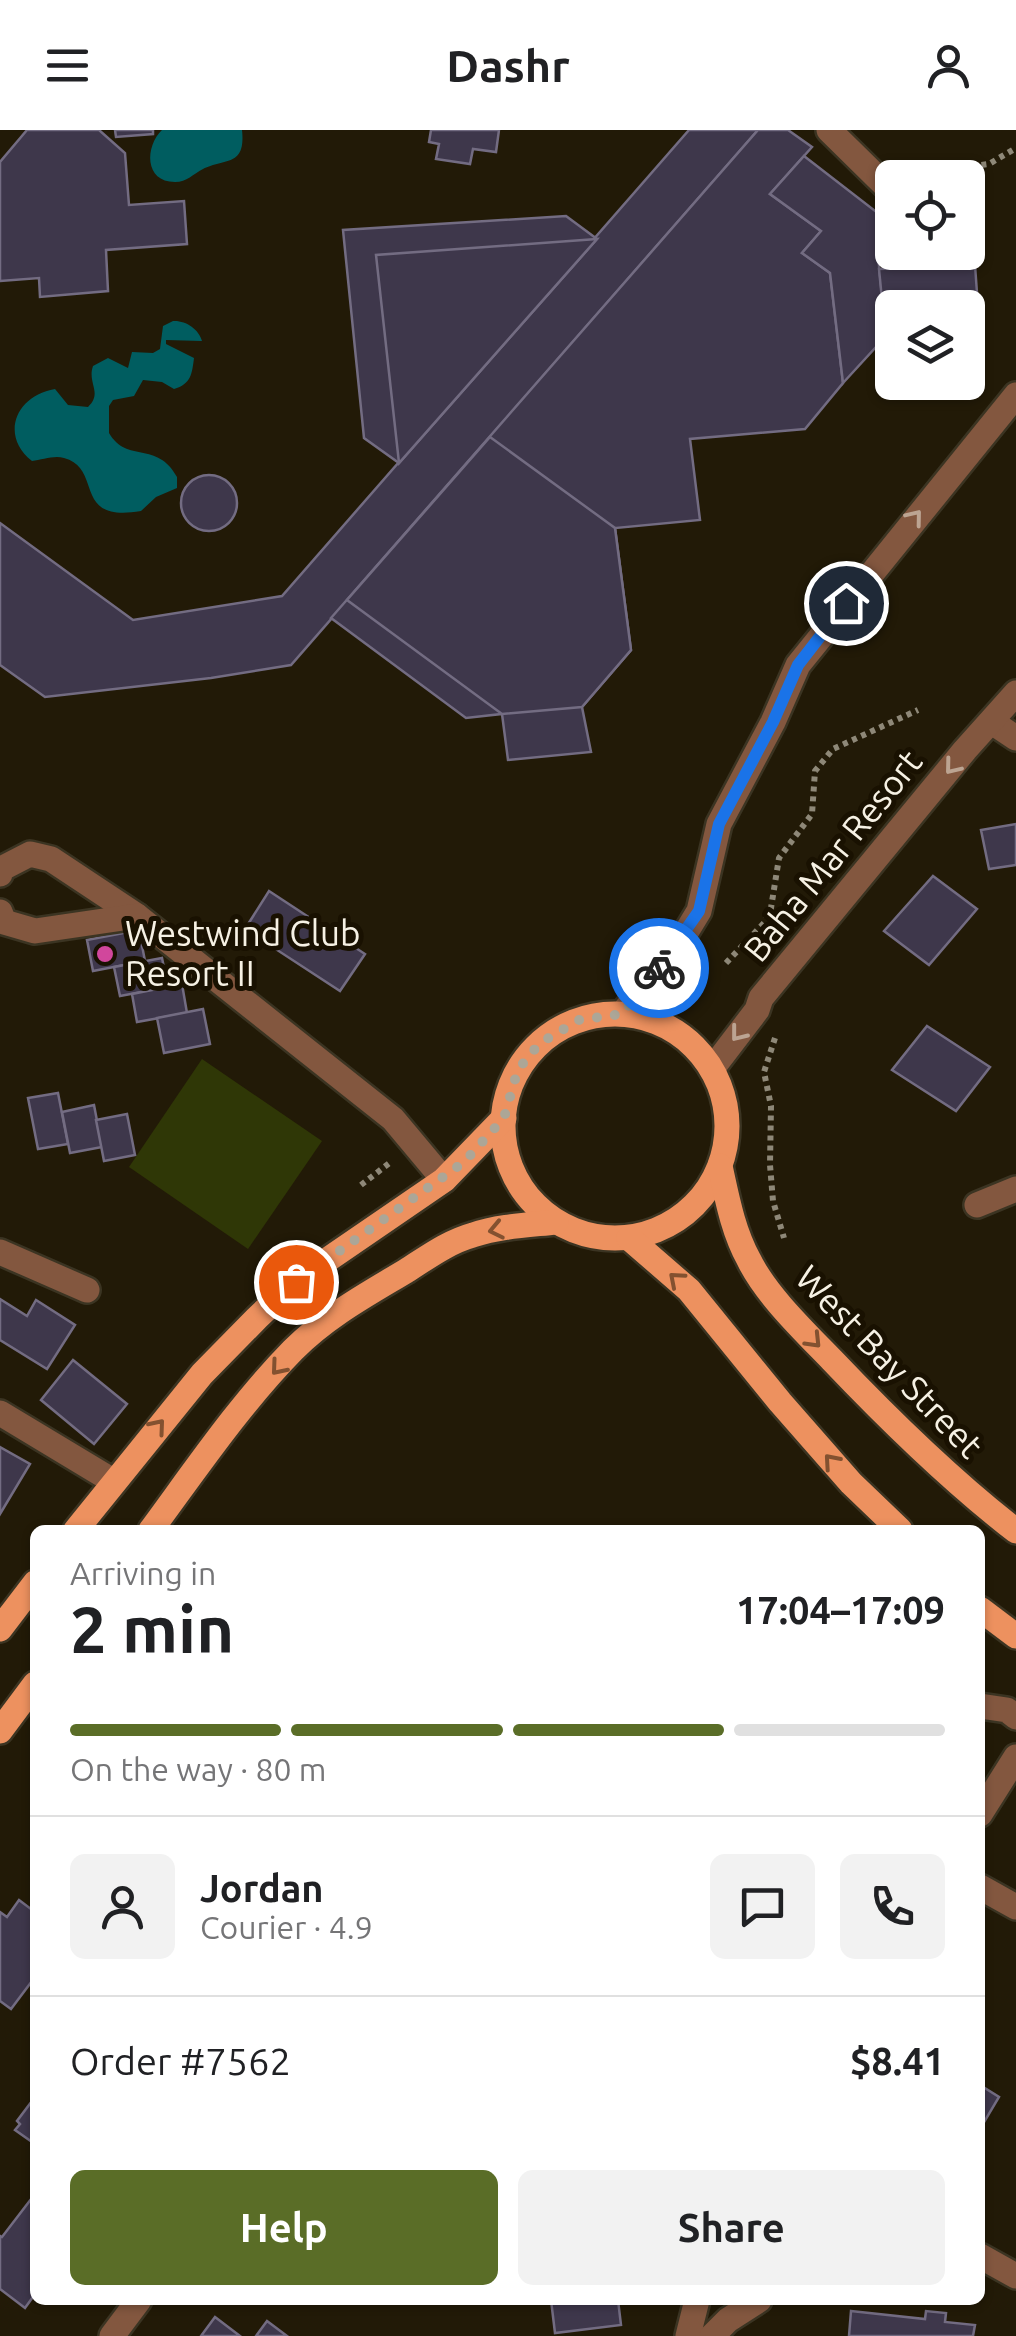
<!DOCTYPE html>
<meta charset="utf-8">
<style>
:root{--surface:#fff;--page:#f2f2f2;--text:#202124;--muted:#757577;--line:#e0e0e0;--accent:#5a6d27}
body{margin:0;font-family:Ubuntu,sans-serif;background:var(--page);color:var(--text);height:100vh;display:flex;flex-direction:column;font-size:38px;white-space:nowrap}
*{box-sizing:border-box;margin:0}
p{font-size:32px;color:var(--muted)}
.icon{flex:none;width:55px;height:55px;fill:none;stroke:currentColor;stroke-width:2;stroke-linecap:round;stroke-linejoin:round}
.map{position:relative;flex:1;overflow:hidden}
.details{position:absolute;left:30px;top:1395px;width:955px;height:780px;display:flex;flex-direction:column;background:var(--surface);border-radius:15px;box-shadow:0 2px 8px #0004}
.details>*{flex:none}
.tools{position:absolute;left:875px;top:30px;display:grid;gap:20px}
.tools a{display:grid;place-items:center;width:110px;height:110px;border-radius:15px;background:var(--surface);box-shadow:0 2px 8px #0004;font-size:50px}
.pin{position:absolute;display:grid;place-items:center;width:85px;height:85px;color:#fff;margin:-42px;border:5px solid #fff;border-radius:50%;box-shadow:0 2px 10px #0007}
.courier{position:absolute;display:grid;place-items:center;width:100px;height:100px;margin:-50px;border:8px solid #1a73e8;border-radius:50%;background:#fff;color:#222;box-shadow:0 2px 12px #0007}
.summary em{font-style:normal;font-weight:700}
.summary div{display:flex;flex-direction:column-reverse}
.summary{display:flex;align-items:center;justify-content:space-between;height:170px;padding:0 40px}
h1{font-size:65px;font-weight:700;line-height:75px}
.bar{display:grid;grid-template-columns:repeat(4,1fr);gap:15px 10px;align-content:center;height:120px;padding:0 40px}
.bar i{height:12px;border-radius:8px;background:var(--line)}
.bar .current{background:var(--accent)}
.bar p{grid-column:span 4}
.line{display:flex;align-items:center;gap:25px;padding:0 40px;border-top:2px solid var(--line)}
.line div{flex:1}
.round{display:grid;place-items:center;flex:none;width:105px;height:105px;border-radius:15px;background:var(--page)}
.cta{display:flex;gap:20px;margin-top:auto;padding:20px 40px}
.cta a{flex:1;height:115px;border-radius:15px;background:var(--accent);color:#fff;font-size:40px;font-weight:700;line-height:115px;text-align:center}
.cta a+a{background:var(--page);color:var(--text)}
header{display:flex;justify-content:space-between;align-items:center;height:130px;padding:0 40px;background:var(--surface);font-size:45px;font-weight:700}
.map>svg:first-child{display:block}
.green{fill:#2f3706}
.water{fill:#005d60}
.building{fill:#3e374b;stroke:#736c82;stroke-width:2.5}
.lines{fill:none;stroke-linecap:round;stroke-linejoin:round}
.minor-casing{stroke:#3b3422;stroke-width:30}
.major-casing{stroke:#3b3422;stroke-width:30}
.path{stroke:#8e8878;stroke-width:6;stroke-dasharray:5 5;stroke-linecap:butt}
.minor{stroke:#83573f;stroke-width:25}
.major{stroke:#ed915f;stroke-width:25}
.oneway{stroke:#bca492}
.oneway2{stroke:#835130}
.done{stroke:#aca697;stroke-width:10;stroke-dasharray:0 18}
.route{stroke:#1a73e8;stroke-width:12}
.hotel-dot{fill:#d1479c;stroke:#191101;stroke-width:4}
.labels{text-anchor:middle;stroke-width:10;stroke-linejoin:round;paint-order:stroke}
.street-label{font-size:35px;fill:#f6f1e4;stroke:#191101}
.poi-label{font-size:35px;fill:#f6f1e4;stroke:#191101;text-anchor:start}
</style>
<header><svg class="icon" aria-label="menu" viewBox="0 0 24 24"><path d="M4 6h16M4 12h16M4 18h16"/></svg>Dashr<svg class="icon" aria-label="person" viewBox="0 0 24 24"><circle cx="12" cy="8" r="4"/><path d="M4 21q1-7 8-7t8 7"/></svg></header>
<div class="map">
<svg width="1016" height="2206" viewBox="0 0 1016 2206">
<rect width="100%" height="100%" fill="#221a07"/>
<path class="green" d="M 202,929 L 322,1011 L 248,1119 L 129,1037 Z"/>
<g class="water">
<path d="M 162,0 L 242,0 C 246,37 225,28 203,39 C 193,44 187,52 175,52 C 144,52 145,16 162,0 Z"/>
<path d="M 173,191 C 185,190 199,199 202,211 L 166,210 L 166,214 L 194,228 C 192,244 191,254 174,259 L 162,252 L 143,250 L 134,266 L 113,270 L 109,276 L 109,303 C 127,334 157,310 177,347 L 177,358 L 156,367 L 141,381 C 71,393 104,339 64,328 C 54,325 42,330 32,331 C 0,306 15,266 55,259 L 68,275 L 88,277 C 103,263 87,253 93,236 L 108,228 L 128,238 L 132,222 L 153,223 L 160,219 L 163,196 Z"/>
</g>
<g class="building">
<path d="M 27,0 L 99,0 L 125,23 L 129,75 L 184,71 L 187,114 L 106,120 L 108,161 L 40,167 L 39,148 L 0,151 L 0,32 Z"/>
<path d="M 115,0 L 153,0 L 153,4 L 116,7 Z"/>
<path d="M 431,0 L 499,0 L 496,22 L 473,19 L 470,34 L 436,29 L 439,14 L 429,12 Z"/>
<path d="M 689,0 L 758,0 L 291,535 L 211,548 L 45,567 L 0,535 L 0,393 L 133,490 L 282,466 Z"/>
<path d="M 758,0 L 788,0 L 812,17 L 770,64 L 821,101 L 802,123 L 830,143 L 843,253 L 805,299 L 690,309 L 700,390 L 615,398 L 631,520 L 582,577 L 591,622 L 508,630 L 502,584 L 466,588 L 331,488 Z"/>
<path d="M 804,26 L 892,94 L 892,99 L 877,116 L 886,206 L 843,253 L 830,143 L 802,123 L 821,101 L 770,64 Z"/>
<path d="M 566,86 L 597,109 L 399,333 L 364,308 L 343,100 Z"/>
<path d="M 597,109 L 399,333 L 376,125 Z"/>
<path d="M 975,135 L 978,177 L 883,180 L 879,139 Z"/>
<path d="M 490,307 L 615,398 L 631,520 L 582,577 L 502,584 L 347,470 Z"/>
<circle cx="209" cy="373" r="28"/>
<path d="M 1016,694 L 1016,735 L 989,739 L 981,700 Z"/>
<path d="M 933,746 L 977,779 L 929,835 L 884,801 Z"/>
<path d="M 269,761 L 365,824 L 340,861 L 245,799 Z"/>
<path d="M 139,800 L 145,831 L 93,841 L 87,810 Z"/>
<path d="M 162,828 L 168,857 L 120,866 L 114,837 Z"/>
<path d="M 182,854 L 187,883 L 137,892 L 132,864 Z"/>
<path d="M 203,879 L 210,914 L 164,923 L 157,888 Z"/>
<path d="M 927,896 L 990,937 L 956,981 L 892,940 Z"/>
<path d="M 58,963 L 68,1014 L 38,1019 L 28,968 Z"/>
<path d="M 94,975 L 102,1017 L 70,1023 L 62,982 Z"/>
<path d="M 127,984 L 135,1025 L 104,1031 L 96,990 Z"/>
<path d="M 0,1169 L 27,1186 L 36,1170 L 75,1195 L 47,1239 L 0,1210 Z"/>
<path d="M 73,1230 L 127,1274 L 94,1314 L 41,1270 Z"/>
<path d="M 0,1317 L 30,1334 L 0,1384 Z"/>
<path d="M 19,1770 L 35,1782 L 35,1847 L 11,1879 L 0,1871 L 0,1782 L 7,1787 Z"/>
<path d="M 980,1955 L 999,1967 L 980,1999 Z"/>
<path d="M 35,1967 L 35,2014 L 15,2000 L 20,1994 L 17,1991 Z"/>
<path d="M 35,2064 L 35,2164 L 25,2178 L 0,2159 L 0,2106 L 2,2107 Z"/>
<path d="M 551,2170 L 618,2170 L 621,2195 L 555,2203 Z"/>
<path d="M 851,2181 L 925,2189 L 926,2181 L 946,2183 L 945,2192 L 975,2195 L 973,2206 L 849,2206 Z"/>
<path d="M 215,2187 L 240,2206 L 201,2206 Z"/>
<path d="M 267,2191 L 287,2206 L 256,2206 Z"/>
</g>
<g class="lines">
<defs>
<g id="minor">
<path d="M 829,0 L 892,62"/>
<path d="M 992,592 L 1016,608"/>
<path d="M 0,744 L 1,739 L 30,724 L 51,729 L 137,786 L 393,989 L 444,1050"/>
<path d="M 0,782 L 4,792 L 35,801 L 137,786"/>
<path d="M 622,884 L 685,804 L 699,781 L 719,694 L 773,592 L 798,535 L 1016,265"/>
<path d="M 712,939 L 757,880 L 761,868 L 965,620 L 1016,563"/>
<path d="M 977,1075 L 1016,1059"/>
<path d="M 0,1122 L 87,1160"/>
<path d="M 0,1283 L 113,1351"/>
<path d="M 980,1576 L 1007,1580 L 1016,1587"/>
<path d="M 980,1684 L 1016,1627"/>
<path d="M 980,1757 L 1016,1777"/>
<path d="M 980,2126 L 1016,2146"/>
<path d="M 112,2206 L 139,2170"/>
<path d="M 688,2206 L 697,2170"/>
<path d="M 712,2206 L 728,2190 L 759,2170"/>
</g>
<g id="major">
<circle cx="615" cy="996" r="112"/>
<path d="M 720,1036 C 727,1068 733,1101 749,1130 C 766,1165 805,1202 832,1230 C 890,1291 949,1349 1016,1401"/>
<path d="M 629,1108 L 689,1160 L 780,1272 L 851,1353 L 900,1400"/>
<path d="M 76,1400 L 202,1244 L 257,1188 L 295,1152 L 444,1050 L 504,988"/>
<path d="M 151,1400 C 196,1339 240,1274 293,1220 C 327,1186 366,1165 406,1141 C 428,1127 448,1112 473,1105 C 500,1096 528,1095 556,1092"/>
<path d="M 980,1479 L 1016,1506"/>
<path d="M 0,1499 L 35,1453"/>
<path d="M 0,1601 L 35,1554"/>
</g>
</defs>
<use href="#minor" class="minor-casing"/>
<use href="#major" class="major-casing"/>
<g class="path">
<path d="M 912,44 L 989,34 L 1016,18"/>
<path d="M 726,833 L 764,793 L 771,778 L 779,728 L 812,684 L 815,641 L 833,619 L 918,580"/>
<path d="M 775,908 L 764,942 L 771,976 L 770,1035 L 773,1071 L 784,1108"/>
<path d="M 361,1055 L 392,1031"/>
</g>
<use href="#minor" class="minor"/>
<use href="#major" class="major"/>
</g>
<defs><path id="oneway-chevron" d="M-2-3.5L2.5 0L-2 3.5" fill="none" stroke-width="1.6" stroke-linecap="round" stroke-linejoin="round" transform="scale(2.5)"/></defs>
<g class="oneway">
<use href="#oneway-chevron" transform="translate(915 387) rotate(-51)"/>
<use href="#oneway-chevron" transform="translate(952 637) rotate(129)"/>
<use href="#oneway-chevron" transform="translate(738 904) rotate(128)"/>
</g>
<g class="oneway2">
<use href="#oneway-chevron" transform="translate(496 1100) rotate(168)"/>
<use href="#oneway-chevron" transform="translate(676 1149) rotate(-139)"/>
<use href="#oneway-chevron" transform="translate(814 1211) rotate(46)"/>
<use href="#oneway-chevron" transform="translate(278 1238) rotate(130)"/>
<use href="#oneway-chevron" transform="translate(158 1296) rotate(-50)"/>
<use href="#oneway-chevron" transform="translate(831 1331) rotate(-131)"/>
</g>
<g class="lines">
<path class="done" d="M 296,1152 L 464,1032 L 504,988 L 516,946 L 526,928 L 542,912 L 579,890 L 622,884 L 659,838"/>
<path class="route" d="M 659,838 L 699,781 L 719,694 L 773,592 L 798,535 L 846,473"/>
</g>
<circle class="hotel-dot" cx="105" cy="824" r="10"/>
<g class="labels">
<g class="street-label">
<text transform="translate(833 726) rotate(-51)" y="12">Baha Mar Resort</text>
<text transform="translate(889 1232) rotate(46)" y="12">West Bay Street</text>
</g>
<g class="poi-label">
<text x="125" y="816">Westwind Club<tspan x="125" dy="40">Resort II</tspan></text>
</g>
</g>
</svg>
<div class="tools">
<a><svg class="icon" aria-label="locate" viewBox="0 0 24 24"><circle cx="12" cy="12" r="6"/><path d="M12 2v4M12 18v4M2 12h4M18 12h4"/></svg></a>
<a><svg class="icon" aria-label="layers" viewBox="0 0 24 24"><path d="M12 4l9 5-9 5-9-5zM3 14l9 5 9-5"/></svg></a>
</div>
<div class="pin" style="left:296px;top:1152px;background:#ea580c"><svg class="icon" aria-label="bag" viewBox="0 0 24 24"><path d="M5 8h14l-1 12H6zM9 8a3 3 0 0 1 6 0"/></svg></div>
<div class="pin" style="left:846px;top:473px;background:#1f2937"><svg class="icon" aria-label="home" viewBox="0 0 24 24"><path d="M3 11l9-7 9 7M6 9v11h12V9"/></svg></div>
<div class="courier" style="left:659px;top:838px"><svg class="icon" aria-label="bike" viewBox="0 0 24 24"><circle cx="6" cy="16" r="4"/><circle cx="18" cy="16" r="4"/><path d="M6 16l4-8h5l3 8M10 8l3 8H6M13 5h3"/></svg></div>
<section class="details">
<div class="summary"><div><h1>2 min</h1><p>Arriving in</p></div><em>17:04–17:09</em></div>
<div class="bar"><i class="current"></i><i class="current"></i><i class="current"></i><i></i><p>On the way · 80 m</p></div>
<div class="line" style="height:180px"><a class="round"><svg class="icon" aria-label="person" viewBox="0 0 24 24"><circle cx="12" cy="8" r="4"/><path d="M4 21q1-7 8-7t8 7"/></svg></a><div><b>Jordan</b><p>Courier · 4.9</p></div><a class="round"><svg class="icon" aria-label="chat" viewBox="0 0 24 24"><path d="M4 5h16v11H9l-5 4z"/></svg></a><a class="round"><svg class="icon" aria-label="phone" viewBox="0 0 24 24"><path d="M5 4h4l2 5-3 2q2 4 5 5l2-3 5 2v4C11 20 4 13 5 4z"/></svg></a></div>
<div class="line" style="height:130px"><div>Order #7562</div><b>$8.41</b></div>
<div class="cta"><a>Help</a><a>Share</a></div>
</section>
</div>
